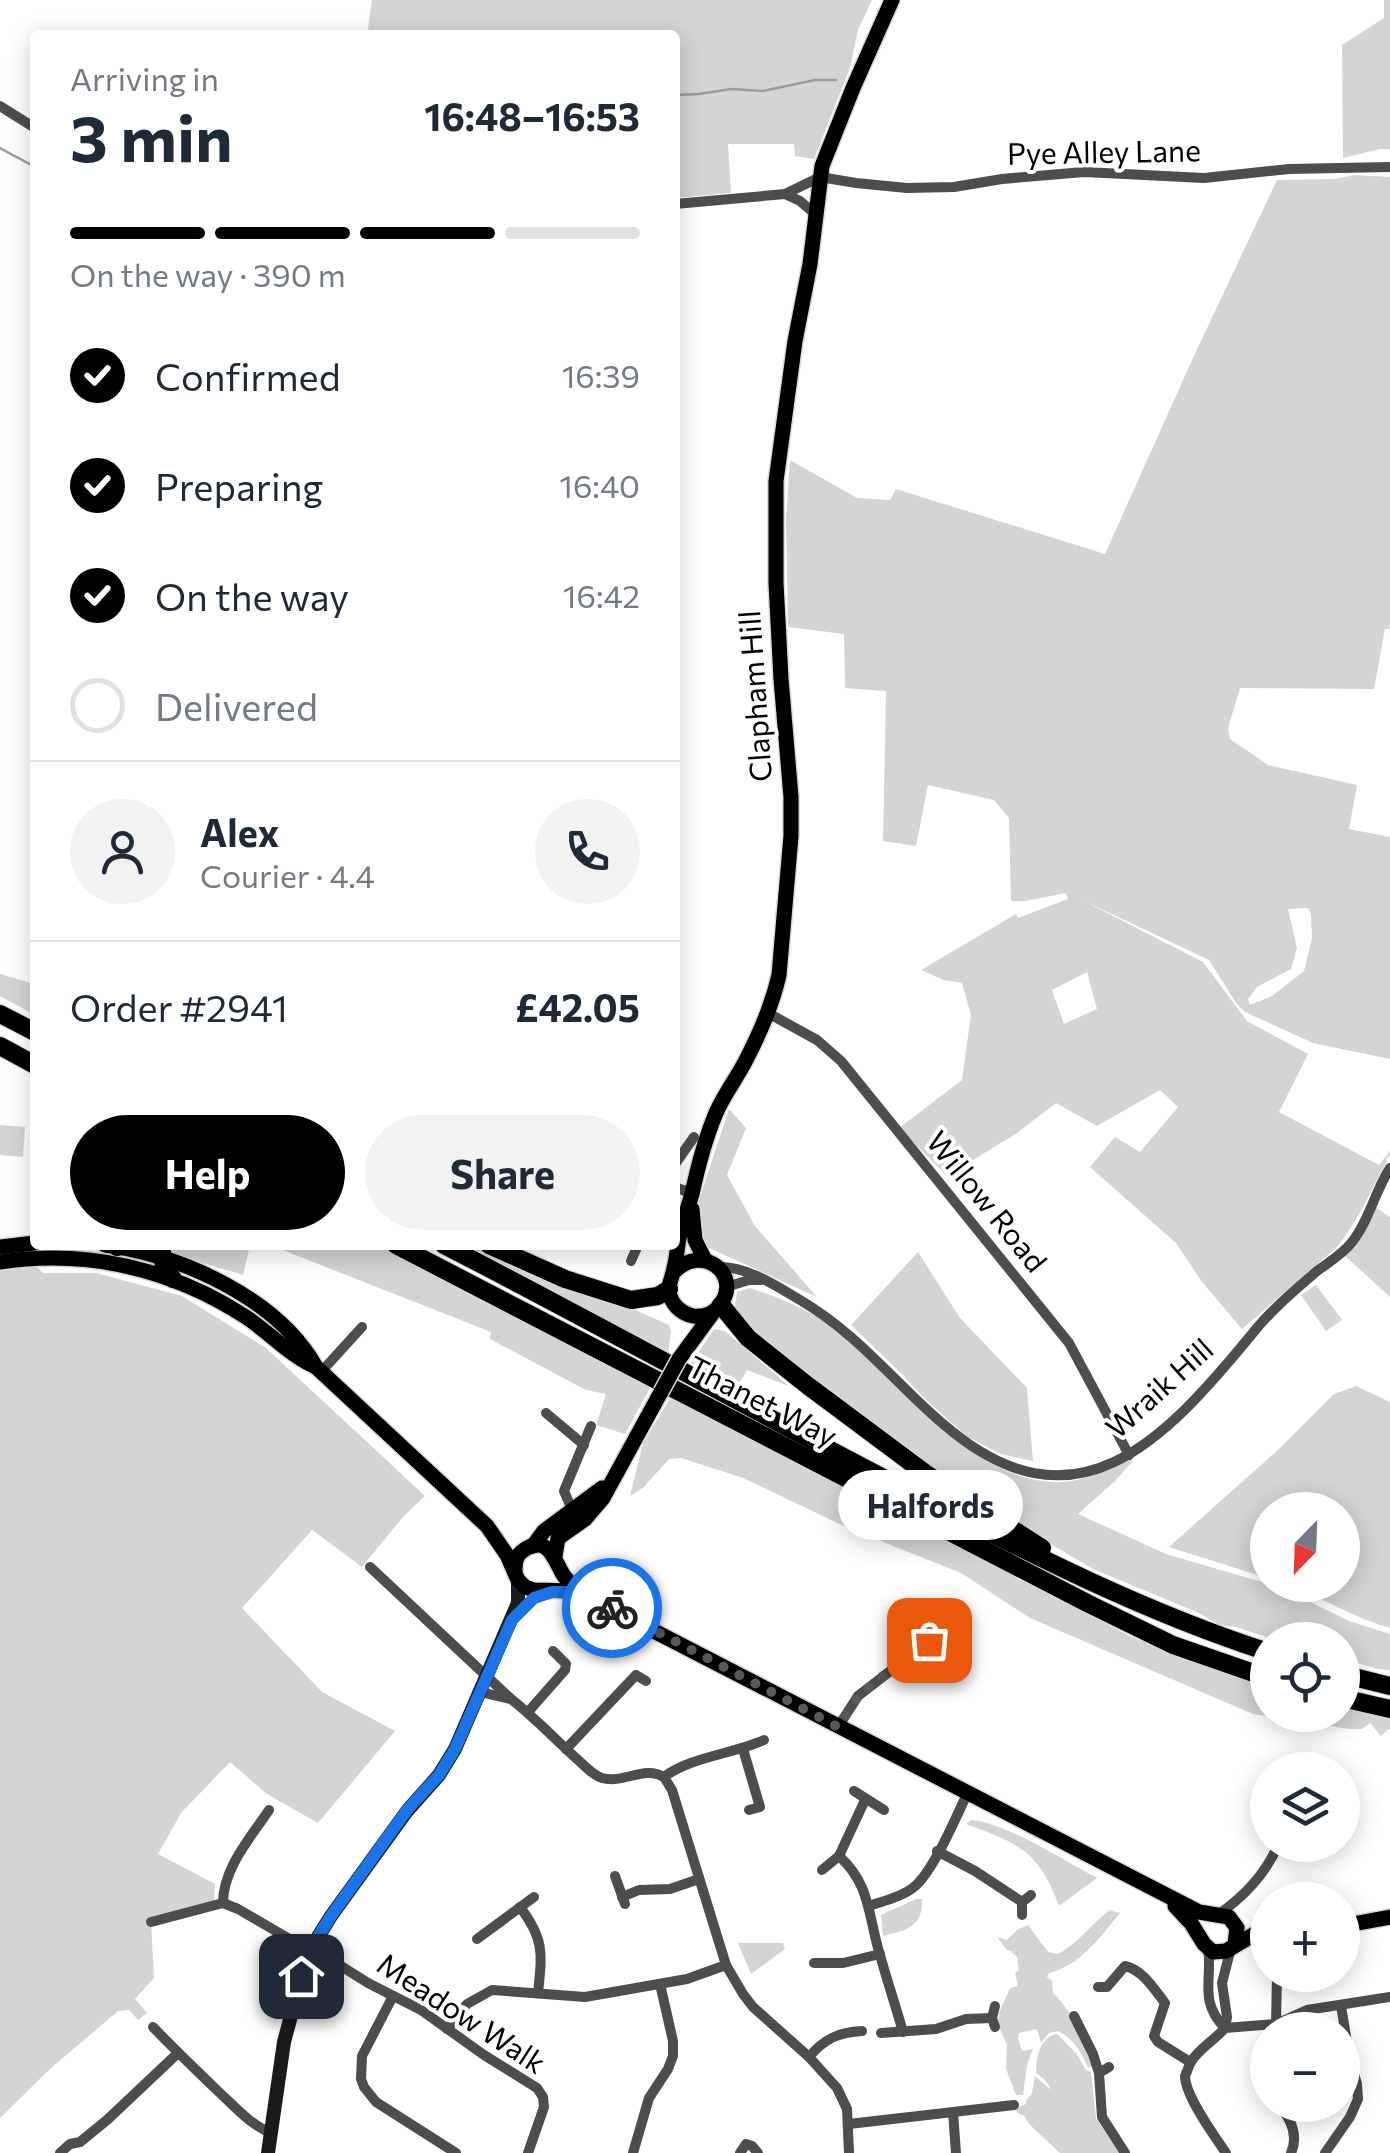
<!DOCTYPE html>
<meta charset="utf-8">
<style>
:root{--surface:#fff;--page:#f2f2f3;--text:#1f2937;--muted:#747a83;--line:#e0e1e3;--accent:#000}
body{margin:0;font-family:Commissioner,sans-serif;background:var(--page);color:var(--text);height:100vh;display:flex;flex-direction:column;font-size:38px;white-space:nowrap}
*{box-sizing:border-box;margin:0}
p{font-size:32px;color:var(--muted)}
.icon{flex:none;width:55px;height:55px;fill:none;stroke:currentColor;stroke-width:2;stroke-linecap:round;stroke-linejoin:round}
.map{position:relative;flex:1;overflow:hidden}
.sheet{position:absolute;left:30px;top:30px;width:650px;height:1220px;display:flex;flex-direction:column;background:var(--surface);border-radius:10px;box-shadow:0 5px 25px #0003}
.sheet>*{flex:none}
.needle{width:65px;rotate:203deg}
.controls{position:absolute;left:1250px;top:1492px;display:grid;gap:20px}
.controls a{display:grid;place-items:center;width:110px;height:110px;border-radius:50%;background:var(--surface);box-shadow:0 5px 25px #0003;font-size:50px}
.pin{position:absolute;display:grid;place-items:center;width:85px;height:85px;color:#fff;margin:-42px;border-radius:20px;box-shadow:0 5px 15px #0006}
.courier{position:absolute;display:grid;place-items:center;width:100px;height:100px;margin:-50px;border:8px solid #1a73e8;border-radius:50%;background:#fff;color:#222;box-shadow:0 2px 12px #0007}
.bubble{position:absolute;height:70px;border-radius:35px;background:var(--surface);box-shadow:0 5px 25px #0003;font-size:32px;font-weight:700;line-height:70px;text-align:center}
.overview em{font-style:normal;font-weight:700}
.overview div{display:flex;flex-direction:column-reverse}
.overview{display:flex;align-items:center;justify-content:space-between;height:170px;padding:0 40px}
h1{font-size:65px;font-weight:700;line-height:75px}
.bar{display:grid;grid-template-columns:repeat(4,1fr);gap:15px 10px;align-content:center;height:120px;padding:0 40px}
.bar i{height:12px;border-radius:8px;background:var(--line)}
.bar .selected{background:var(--accent)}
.bar p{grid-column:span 4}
.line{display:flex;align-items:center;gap:25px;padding:0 40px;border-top:2px solid var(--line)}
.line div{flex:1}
.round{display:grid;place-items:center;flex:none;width:105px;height:105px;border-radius:52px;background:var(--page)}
ol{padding:0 40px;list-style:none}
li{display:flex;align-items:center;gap:30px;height:110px}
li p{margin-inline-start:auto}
li .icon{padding:10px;border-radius:50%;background:var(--accent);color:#fff;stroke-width:4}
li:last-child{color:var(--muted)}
li i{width:55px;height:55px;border:5px solid var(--line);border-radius:50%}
.button{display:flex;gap:20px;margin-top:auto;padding:20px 40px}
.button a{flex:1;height:115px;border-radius:60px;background:var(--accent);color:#fff;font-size:40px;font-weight:700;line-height:115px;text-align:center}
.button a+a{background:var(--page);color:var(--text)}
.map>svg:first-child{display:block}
.green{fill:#d4d4d4;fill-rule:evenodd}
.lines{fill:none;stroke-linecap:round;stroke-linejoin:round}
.stream{stroke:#9b9b9b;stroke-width:2.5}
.primary-casing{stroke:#dbdbdb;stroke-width:18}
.highway-casing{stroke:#dbdbdb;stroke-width:20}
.street{stroke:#4d4d4d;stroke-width:10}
.secondary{stroke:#1a1a1a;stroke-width:14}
.primary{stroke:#000;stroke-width:15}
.highway{stroke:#000;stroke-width:18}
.primary-bridge-casing{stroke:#dbdbdb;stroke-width:18;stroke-linecap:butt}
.primary-bridge{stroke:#000;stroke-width:15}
.done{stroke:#595959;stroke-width:10;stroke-dasharray:0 18}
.route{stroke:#1a73e8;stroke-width:12}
.labels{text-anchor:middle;stroke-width:8;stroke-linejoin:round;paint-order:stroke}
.street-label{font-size:30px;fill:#000;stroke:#fff}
</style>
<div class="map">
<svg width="1390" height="2153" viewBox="0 0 1390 2153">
<rect width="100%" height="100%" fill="#fff"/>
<g class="green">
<path d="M 372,0 L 872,0 L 858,30 L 850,68 L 814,159 L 795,156 L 794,144 L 728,144 L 731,193 L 675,198 L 675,35 L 367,35 Z"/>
<path d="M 1384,0 L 1390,0 L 1390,149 L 1380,149 L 1343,158 L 1342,45 L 1384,18 Z"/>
<path d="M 1355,175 L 1390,177 L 1390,629 L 1385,629 L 1374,689 L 1240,688 L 1228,728 L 1230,739 L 1268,765 L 1357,785 L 1349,829 L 1390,837 L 1390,1059 L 1313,1043 L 1245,1012 L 1236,1003 L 1209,960 L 1080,899 L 1203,962 L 1247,1021 L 1308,1054 L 1279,1112 L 1379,1165 L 1390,1151 L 1390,1155 L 1386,1159 L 1387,1162 C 1370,1191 1358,1222 1336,1248 L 1242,1329 L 1202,1282 L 1176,1243 L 1090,1167 L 1115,1137 L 1140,1152 L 1178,1107 L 1160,1090 L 1097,1126 L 1056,1103 L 1017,1133 L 947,1176 L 899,1128 L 962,1080 L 971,1015 L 962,983 L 944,980 L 921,970 L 1016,914 L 1018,918 L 1068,899 L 1066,893 L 1025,901 L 1011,901 L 1009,818 L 994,800 L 928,785 L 916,846 L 883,841 L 886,691 L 845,688 L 844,634 L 788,627 L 786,520 L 790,460 L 857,498 L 890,500 L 896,489 L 1105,554 L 1192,360 L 1277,180 L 1334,179 ZM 1308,908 L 1311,914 L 1312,938 L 1304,971 L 1272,996 L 1250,1005 L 1248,999 L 1257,987 L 1291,969 L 1297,948 L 1288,909 ZM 1087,972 L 1097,1009 L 1064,1024 L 1052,990 Z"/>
<path d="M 0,974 L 35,984 L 35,1015 L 0,996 Z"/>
<path d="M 729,1109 L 746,1128 L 727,1175 L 755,1226 L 817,1297 L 707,1247 L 699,1233 L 699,1200 Z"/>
<path d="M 0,1125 L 25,1127 L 23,1157 L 0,1155 Z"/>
<path d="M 1375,1207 L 1390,1217 L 1390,1297 L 1343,1254 Z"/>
<path d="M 171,1245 L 250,1245 L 243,1275 L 172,1254 Z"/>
<path d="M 270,1245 L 379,1245 L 651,1386 L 625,1434 L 596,1425 L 606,1394 L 586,1390 L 490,1339 L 491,1332 Z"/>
<path d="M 459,1245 L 476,1245 L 540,1275 L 613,1300 L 669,1325 L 671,1331 L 668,1354 Z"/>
<path d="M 918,1252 L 960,1318 L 1027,1388 L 1033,1461 L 1001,1454 L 966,1436 L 922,1396 L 903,1375 L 851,1325 Z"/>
<path d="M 35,1265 L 43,1273 L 96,1273 L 182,1296 L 266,1348 L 425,1496 L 403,1517 L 362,1567 L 312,1530 L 242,1608 L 322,1692 L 395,1731 L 318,1823 L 267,1794 L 230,1762 L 181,1813 L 158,1854 L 215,1884 L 214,1901 L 151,1922 L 154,1978 L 135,1999 L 147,2013 L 138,2020 L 129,2010 L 118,2011 L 50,2069 L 0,2118 L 0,1269 Z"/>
<path d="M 1316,1285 L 1342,1320 L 1326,1331 L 1301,1295 Z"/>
<path d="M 750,1288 C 782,1298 811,1311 839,1331 C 856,1343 870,1360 884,1374 C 931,1420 999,1492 1072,1481 C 1092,1477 1111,1468 1130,1459 L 1133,1461 L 1115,1481 L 1078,1514 L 1166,1554 L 1282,1588 L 1349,1621 L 1390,1634 L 1390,1670 L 1378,1669 L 1343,1659 L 1342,1640 L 1276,1640 L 1236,1627 L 1219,1625 L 1199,1613 L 1093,1569 L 937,1477 L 743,1324 L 735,1308 L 737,1292 Z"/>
<path d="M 714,1329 L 725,1331 L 789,1386 L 747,1370 L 738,1386 L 691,1363 Z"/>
<path d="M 1356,1386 L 1390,1402 L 1390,1628 C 1354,1618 1323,1598 1288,1585 L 1342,1585 L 1342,1510 L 1268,1510 L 1267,1578 L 1169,1547 L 1280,1448 L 1334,1394 Z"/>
<path d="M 671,1397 L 840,1483 L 1130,1636 L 1214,1669 L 1267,1685 L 1268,1715 L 1342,1715 L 1343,1704 L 1390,1714 L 1390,1730 L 1388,1729 L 1381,1736 L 1370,1723 L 1362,1729 L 1349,1729 L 1253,1714 L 1030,1618 L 961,1573 L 848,1528 L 743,1478 L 681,1458 L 669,1459 L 643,1488 L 630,1496 L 643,1443 Z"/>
<path d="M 971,1820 C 1004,1822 1065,1861 1097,1878 L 1059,1906 C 1039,1851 1018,1843 966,1824 Z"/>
<path d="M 916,1899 L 922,1899 C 923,1927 907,1930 883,1936 L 881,1915 Z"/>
<path d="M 1110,1910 L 1120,1913 C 1101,1936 1080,1966 1049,1973 L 1047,1977 L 1052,1981 L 1053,1993 C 1072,2011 1085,2040 1095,2065 L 1088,2068 C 1082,2053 1073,2038 1058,2031 L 1049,2033 L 1041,2043 L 1037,2029 L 1019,2033 L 1018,2039 L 1022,2051 L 1033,2049 L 1027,2065 L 1023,2095 L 1016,2095 L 1006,2069 L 1007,2045 L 998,2024 L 999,2013 L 1010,1988 L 1018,1986 L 1015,1973 L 1019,1970 L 1017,1957 L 1011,1951 L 1007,1950 L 997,1937 L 1007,1940 L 1017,1930 L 1028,1925 L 1048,1952 L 1058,1954 C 1081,1941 1090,1925 1110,1910 Z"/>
<path d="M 738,1943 L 783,1943 L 785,1949 L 751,1974 Z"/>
<path d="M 1057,2034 L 1076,2053 L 1086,2070 L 1091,2072 L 1096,2118 L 1119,2153 L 1060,2153 L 1029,2124 L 1024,2115 L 1019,2114 L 1014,2109 L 1026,2104 L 1026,2101 L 1032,2093 L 1035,2076 L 1051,2090 L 1046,2081 L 1036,2073 C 1036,2058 1040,2036 1057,2034 Z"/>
</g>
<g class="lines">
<g class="stream">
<path d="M 675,95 L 699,94 L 731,89 L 763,91 L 815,80 L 836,80"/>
<path d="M 0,148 L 35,167"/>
</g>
<defs>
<g id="primary">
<path d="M 692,1209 L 695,1240 L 705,1260"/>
<path d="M 105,1245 C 181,1255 277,1298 316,1367 L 487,1526 L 507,1555 L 518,1580 L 525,1587 L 534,1590 L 572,1591 L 590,1598 L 1199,1912 L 1229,1917 L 1237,1928 L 1235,1944"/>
<path d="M 0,1247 L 35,1243"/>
<path d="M 0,1262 C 88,1249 172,1269 246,1317 C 270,1333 289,1355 316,1367"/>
<path d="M 674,1272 C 702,1242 743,1275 720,1305 C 714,1314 703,1317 693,1316 C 680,1313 670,1303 669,1290 C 669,1282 673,1275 674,1268 C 677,1258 677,1248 679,1238 C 682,1223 688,1208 692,1194 C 698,1166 705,1139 716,1113 C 724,1094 737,1078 746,1060 C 760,1033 772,1006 779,975 L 791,836 L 791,797 L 781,679 L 776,583 L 776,481 L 795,341 L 810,264 L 822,166 L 853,88 L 892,0"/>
<path d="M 679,1359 L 712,1314"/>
<path d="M 533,1546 L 544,1531 L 602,1488"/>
<path d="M 555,1556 L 558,1538 L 585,1519 L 603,1498 L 661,1392"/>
<path d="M 515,1571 C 515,1562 516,1555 524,1550 C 549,1533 555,1563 564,1576 C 569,1583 576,1588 583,1592"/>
<path d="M 1175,1906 L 1191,1923 L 1204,1944 L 1213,1952 L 1226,1951 L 1268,1926"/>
<path d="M 1342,1926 L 1390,1917"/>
</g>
<g id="highway">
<path d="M 0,1014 L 35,1032"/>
<path d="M 0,1046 L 35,1065"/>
<path d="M 161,1245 L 164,1267 L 173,1279"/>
<path d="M 396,1245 L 1087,1603 L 1173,1645 L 1268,1678"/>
<path d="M 444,1245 C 602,1326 757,1413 914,1494 C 1029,1553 1144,1612 1268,1652"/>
<path d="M 489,1245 L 565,1279 L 631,1300 L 658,1296 L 669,1289"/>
<path d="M 117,1247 L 125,1245"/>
<path d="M 721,1305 L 748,1338 L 807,1385 L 925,1473 L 1042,1548"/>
<path d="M 1342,1674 L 1390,1686"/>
<path d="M 1342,1698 L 1390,1709"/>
</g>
</defs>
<use href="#primary" class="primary-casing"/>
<use href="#highway" class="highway-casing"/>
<g class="street">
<path d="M 0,106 L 35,128"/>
<path d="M 785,194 L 800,201 L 815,214"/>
<path d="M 675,204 L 785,194 L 820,177 L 856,183 L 907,188 L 954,187 L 1002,179 L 1084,172 L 1204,178 L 1289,169 L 1390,167"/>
<path d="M 768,1013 L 817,1040 L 841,1061 L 1069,1343 L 1129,1455"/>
<path d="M 675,1164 L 694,1137"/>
<path d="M 675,1187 L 685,1191 L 693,1188"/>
<path d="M 631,1261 L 638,1245"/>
<path d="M 717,1267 C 747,1266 775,1285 800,1300 C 858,1334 893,1381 942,1423 C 1075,1539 1164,1441 1252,1334 C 1271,1310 1294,1291 1317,1271 C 1329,1262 1343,1254 1352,1242 C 1369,1221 1375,1191 1390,1168"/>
<path d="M 726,1287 L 749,1280 L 761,1280"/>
<path d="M 321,1372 L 362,1327"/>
<path d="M 546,1413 L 584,1445"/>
<path d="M 573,1512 L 564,1491 L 591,1426"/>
<path d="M 370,1567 L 511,1699 C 534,1717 555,1739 577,1759 C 584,1765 592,1775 602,1778 C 624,1784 644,1765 664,1777 C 690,1757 733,1754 764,1740"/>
<path d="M 480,1692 L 510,1699"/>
<path d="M 528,1712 L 565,1670 L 566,1664 L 553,1651"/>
<path d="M 838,1727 L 858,1696 L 929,1641"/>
<path d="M 566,1749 L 636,1675 L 646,1681"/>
<path d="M 743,1749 L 760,1807 L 749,1810"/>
<path d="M 664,1777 L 672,1790 L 726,1965 L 743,1994 L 753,2007 L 809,2057 L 837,2088 L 847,2109 L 849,2153"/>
<path d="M 854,1791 L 884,1810"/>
<path d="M 937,1851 L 975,1871 L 1022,1902"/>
<path d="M 839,1856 C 869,1883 868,1912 878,1948 C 886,1977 895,2004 903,2032"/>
<path d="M 822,1870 L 839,1856 L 865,1800"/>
<path d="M 615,1876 L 625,1904"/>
<path d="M 622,1897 L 639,1890 L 670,1889 L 699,1879"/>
<path d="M 223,1903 C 223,1868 251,1837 269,1810"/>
<path d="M 223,1903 L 238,1909 L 310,1951"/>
<path d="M 869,1906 C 883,1901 902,1897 914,1887 C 933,1872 956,1817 967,1794"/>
<path d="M 520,1907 C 545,1940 542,1954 538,1993"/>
<path d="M 1219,1914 C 1243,1897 1266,1873 1278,1845"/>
<path d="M 1022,1915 L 1022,1902 L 1031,1895"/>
<path d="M 151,1922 L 223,1903"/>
<path d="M 477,1939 L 534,1897"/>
<path d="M 1208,1949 C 1213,1978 1198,2001 1225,2028"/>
<path d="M 814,1963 L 843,1963 L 880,1954"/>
<path d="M 341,1966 L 368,1983 L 421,2010 L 484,2055 L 537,2088 L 543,2097 L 544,2107 L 528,2153"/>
<path d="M 1098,1987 L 1107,1987 L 1125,1966 C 1143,1970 1154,1989 1165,2003 L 1154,2036 L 1158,2042 L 1190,2062"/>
<path d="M 393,1996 L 362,2056 L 361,2079 L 364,2087 L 376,2102 L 456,2153"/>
<path d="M 1074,2016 L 1093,2054 L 1099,2073"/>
<path d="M 1276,2024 L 1277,1975"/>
<path d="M 153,2027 C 175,2050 198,2072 221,2094 C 236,2108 251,2125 271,2133"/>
<path d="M 995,2027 L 992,2018 L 995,2006"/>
<path d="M 1225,2028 L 1227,2017 L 1222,1983 L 1231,1948"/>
<path d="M 447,2029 L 467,2004 L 492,1990 L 585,1997 L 687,1979 L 726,1965"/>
<path d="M 881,2033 L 936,2029 L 966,2019 L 992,2018"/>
<path d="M 809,2057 C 824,2039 839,2032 862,2031"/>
<path d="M 1109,2067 L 1099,2073 L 1102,2117 L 1125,2153"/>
<path d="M 1279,2105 C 1291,2119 1299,2135 1291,2153"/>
<path d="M 953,2112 L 956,2153"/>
<path d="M 849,2124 L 1014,2105"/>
<path d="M 60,2153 L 70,2144 L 80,2142 L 107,2120 L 178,2053"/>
<path d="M 633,2153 L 649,2098 L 668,2069 L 673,2056 L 673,2041 L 660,1984"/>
<path d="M 740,2153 L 746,2144 L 752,2146 L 758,2153"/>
<path d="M 1226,2153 C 1215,2137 1185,2096 1185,2076 C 1186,2074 1190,2063 1191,2062 C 1199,2048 1215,2040 1225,2028 L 1276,2024 L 1307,2010 L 1390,1997"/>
<path d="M 1325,2153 L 1350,2117 L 1358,2099 L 1357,2084 L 1350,2060 L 1341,2006"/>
</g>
<path class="secondary" d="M 268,2153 L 284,2042 L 308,1953 L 331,1916 L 407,1811 L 439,1775 L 455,1749 L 518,1603 L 518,1580"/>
<use href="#primary" class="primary"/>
<use href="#highway" class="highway"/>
<defs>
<path id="primary-bridge" d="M 661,1392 L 679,1359"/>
</defs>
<use href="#primary-bridge" class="primary-bridge-casing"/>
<use href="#primary-bridge" class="primary-bridge"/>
</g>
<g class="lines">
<path class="done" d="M 612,1608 L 838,1727 L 858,1696 L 929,1640"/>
<path class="route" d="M 301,1976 L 308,1953 L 331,1916 L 407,1810 L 439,1775 L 455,1749 L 512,1620 L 534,1598 L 552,1592 L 576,1592 L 612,1608"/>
</g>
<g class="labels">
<g class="street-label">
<text transform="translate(1104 153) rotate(-1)" y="10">Pye Alley Lane</text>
<text transform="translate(756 696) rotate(-94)" y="10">Clapham Hill</text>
<text transform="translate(986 1202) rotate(51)" y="10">Willow Road</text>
<text transform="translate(1160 1389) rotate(-42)" y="10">Wraik Hill</text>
<text transform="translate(762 1402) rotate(27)" y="10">Thanet Way</text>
<text transform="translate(461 2014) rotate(33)" y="10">Meadow Walk</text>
</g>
</g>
</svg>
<div class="controls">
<a><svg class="needle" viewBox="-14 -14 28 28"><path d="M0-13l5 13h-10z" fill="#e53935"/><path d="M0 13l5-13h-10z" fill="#747a83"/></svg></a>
<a><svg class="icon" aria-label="locate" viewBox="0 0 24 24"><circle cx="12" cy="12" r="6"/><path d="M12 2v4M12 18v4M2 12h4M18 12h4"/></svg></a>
<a><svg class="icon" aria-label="layers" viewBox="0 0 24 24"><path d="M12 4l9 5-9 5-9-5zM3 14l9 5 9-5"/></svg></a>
<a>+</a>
<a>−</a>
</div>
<div class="pin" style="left:929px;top:1640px;background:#ea580c"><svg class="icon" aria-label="bag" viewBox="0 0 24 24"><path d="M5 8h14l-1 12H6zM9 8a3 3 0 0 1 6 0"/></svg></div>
<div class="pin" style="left:301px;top:1976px;background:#1f2937"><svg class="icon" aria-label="home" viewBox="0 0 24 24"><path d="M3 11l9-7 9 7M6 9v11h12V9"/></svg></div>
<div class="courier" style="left:612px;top:1608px"><svg class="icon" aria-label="bike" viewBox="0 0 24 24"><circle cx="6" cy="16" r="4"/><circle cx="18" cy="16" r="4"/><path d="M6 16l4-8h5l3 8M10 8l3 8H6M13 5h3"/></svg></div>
<div class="bubble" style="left:838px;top:1470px;width:185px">Halfords</div>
<section class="sheet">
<div class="overview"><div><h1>3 min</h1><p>Arriving in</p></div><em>16:48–16:53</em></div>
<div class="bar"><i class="selected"></i><i class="selected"></i><i class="selected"></i><i></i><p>On the way · 390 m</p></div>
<ol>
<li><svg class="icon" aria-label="check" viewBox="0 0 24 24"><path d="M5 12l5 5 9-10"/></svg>Confirmed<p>16:39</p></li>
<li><svg class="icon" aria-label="check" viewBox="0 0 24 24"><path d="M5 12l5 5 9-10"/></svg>Preparing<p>16:40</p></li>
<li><svg class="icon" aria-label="check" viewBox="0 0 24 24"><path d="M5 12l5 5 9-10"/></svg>On the way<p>16:42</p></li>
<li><i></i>Delivered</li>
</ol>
<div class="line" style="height:180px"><a class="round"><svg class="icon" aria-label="person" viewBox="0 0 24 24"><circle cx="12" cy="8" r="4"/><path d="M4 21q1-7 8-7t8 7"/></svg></a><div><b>Alex</b><p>Courier · 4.4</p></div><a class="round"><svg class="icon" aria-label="phone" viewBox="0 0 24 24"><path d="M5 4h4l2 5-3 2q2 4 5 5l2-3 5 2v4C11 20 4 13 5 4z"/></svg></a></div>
<div class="line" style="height:130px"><div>Order #2941</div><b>£42.05</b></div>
<div class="button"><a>Help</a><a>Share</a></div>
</section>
</div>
